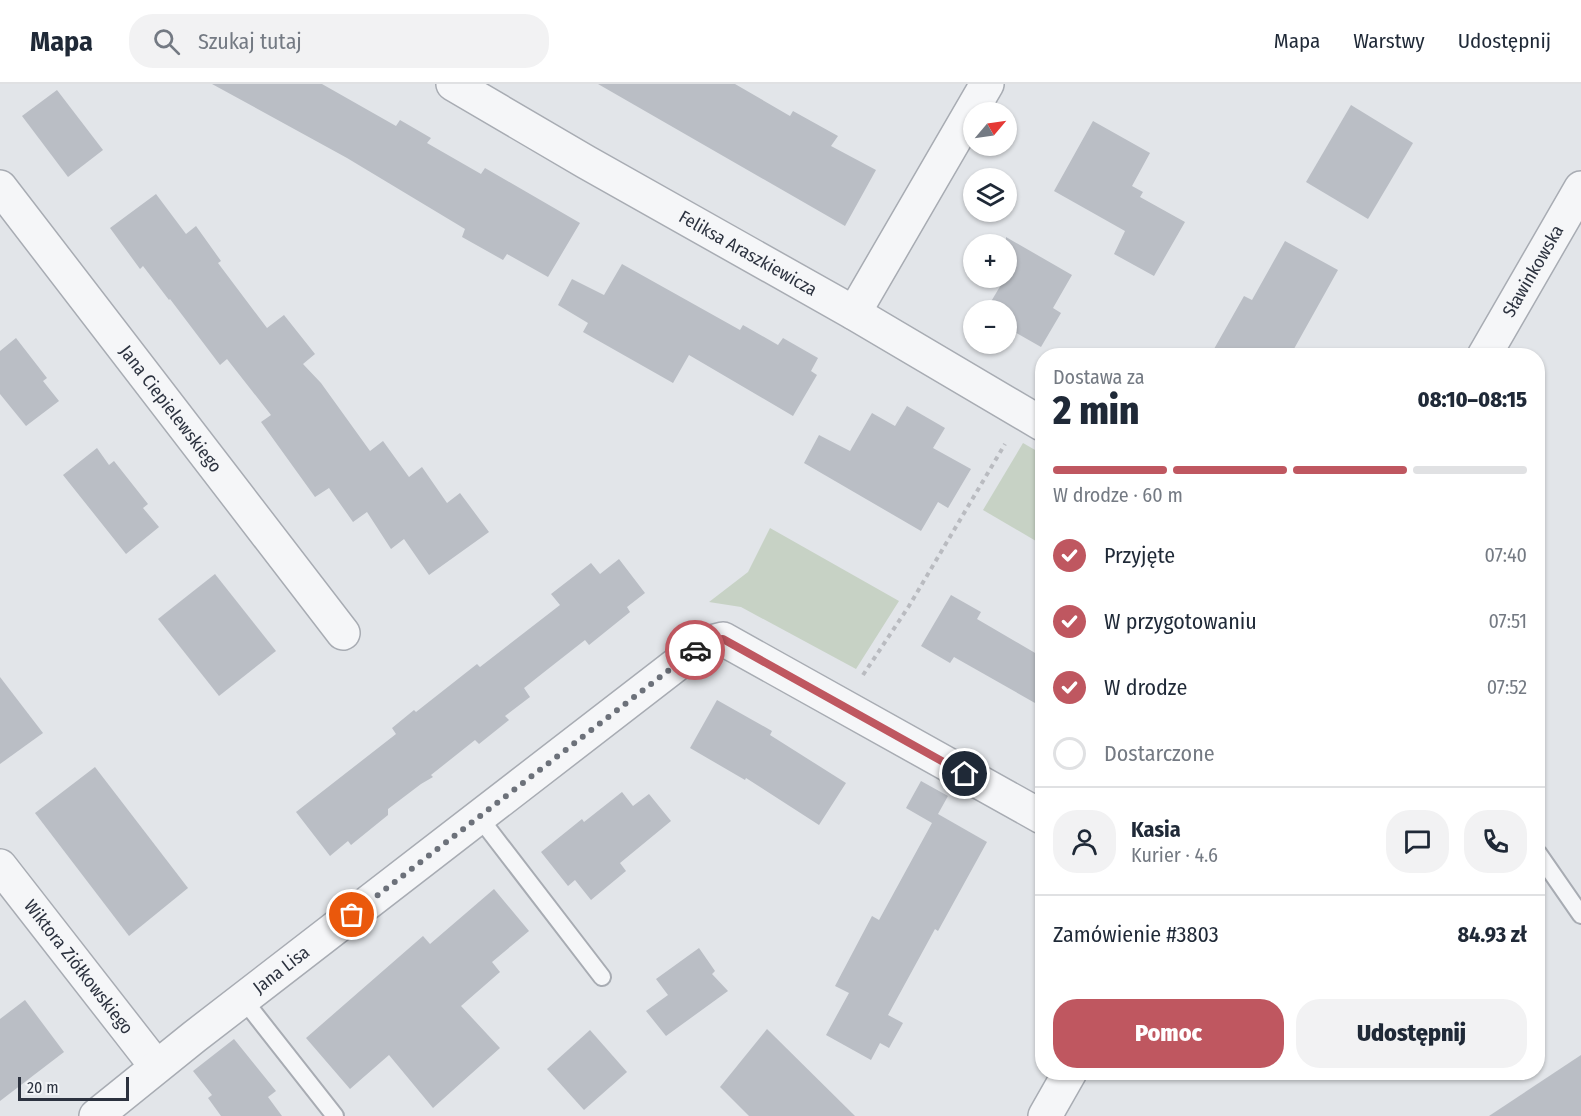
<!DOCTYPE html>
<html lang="pl">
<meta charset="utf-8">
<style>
:root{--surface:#fff;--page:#f2f2f3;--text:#1f2937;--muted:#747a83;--line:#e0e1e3;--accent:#bf5760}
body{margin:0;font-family:"Fira Sans Condensed",sans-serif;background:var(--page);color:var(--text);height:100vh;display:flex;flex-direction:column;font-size:22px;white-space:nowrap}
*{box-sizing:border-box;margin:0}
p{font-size:20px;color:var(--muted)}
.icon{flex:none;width:33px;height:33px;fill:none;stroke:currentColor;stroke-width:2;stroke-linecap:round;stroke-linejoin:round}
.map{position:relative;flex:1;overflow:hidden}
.drawer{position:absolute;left:1035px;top:264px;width:510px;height:732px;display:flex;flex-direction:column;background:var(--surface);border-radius:24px;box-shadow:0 2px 4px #0004}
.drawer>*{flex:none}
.needle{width:39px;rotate:61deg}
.buttons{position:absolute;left:963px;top:18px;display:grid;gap:12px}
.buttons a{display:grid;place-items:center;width:54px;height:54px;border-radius:50%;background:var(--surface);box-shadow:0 2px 4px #0004;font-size:30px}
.scale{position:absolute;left:18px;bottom:15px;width:111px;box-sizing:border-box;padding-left:6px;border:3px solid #2c323f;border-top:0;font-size:16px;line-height:21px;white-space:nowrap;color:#2c323f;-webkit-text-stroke:4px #f2f4f7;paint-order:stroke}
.pin{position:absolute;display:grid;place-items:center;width:51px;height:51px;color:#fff;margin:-26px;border:3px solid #fff;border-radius:50%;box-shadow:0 2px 6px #0007}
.courier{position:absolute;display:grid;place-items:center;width:60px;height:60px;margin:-30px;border:4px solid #bf5760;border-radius:50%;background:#fff;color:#222;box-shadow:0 2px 8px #0007}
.summary em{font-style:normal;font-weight:800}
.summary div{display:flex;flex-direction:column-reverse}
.summary{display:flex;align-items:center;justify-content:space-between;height:102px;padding:0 18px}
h1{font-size:39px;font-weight:800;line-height:45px}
.bar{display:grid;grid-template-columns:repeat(4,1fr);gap:9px 6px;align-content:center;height:72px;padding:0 18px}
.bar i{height:8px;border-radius:4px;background:var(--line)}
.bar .current{background:var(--accent)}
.bar p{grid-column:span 4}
.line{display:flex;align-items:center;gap:15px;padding:0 18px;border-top:2px solid var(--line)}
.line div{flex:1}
.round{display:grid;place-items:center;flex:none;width:63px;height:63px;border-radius:24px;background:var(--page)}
ol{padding:0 18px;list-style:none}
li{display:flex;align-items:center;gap:18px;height:66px}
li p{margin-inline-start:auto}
li .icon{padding:6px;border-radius:50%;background:var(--accent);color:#fff;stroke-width:4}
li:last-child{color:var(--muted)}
li i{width:33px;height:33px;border:3px solid var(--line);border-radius:50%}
.action{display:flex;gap:12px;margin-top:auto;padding:12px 18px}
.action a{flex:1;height:69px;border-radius:24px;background:var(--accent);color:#fff;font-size:24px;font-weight:800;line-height:69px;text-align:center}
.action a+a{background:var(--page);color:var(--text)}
header{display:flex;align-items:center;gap:36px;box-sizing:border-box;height:84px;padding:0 30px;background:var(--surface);border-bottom:2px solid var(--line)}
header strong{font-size:28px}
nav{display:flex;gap:33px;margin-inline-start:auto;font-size:21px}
.search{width:420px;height:54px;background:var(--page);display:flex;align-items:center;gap:15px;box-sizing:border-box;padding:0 21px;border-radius:24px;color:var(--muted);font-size:22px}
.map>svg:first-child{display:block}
.green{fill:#c7d2c5}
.building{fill:#babec5}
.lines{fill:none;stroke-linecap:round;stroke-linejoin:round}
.service-casing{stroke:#a8acb3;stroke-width:20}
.minor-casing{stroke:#a8acb3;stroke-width:36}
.tertiary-casing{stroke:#a8acb3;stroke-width:36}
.path{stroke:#b9bbc0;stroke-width:4;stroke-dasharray:4.5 4.5;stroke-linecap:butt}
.service{stroke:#f5f6f8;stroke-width:16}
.minor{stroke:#f5f6f8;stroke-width:33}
.tertiary{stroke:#f5f6f8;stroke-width:33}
.done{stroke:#6c717a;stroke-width:6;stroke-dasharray:0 10.8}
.route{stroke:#bf5760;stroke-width:8}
.labels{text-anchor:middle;stroke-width:5;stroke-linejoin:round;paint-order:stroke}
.street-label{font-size:18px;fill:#2c323f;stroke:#f2f4f7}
</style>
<header>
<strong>Mapa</strong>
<div class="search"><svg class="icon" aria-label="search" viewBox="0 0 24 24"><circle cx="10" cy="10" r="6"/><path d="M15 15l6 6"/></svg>Szukaj tutaj</div>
<nav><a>Mapa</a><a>Warstwy</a><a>Udostępnij</a></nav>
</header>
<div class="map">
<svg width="1581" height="1032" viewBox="0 0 1581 1032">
<rect width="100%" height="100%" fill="#e2e5e9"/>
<g class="green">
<path d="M 1023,359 L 1042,370 L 1042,457 L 1041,460 L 983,426 Z"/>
<path d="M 770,444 L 899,517 L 856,585 L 741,523 L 709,518 L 748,488 Z"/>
</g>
<g class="building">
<path d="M 212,0 L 322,0 L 396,42 L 400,36 L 431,54 L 427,59 L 481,90 L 485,84 L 580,139 L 548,193 L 507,170 L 503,176 L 462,153 L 465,145 L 347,74 Z"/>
<path d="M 598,0 L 735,0 L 790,32 L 793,27 L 838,52 L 831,62 L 876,86 L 845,142 Z"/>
<path d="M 57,6 L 103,66 L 68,93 L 22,32 Z"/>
<path d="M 1351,21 L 1413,59 L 1368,135 L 1306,98 Z"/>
<path d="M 1093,37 L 1150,69 L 1132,102 L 1143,108 L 1140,113 L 1185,138 L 1154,192 L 1114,170 L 1125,147 L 1054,107 Z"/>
<path d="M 156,110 L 186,150 L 196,142 L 221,177 L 218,179 L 267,244 L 284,231 L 315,270 L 303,280 L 321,299 L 370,367 L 383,357 L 409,393 L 422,383 L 447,419 L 460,409 L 489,448 L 429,491 L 404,455 L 391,465 L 367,428 L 353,438 L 329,404 L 315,413 L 261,338 L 271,331 L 227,275 L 220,281 L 170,215 L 169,216 L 143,182 L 140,185 L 110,144 Z"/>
<path d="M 1006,153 L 1072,191 L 1053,224 L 1061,229 L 1041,263 L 1006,243 L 1006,226 L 986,226 L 1005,194 L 1006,194 Z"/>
<path d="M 1285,157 L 1338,186 L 1290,272 L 1210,272 L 1244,212 L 1252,216 Z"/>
<path d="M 622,180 L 740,246 L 743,241 L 778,261 L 783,254 L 818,274 L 811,287 L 817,291 L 793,332 L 689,271 L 673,299 L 583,248 L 588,239 L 558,221 L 572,195 L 604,211 Z"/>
<path d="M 16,254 L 47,294 L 43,297 L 59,317 L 26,342 L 0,310 L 0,267 Z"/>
<path d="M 907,322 L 945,344 L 933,364 L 971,385 L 948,424 L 938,418 L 921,447 L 804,379 L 819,351 L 850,367 L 872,329 L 895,342 Z"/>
<path d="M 97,364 L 109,381 L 114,377 L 148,420 L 143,424 L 159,443 L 126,470 L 63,391 Z"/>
<path d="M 619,475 L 645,509 L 627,523 L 630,528 L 589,561 L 585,556 L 548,585 L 547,584 L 548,585 L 524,604 L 530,613 L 505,632 L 509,636 L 479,660 L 475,656 L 431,691 L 433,693 L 421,700 L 388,725 L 388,731 L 351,761 L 348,757 L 330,772 L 296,728 L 396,650 L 392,644 L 414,626 L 416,628 L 477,580 L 480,583 L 560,521 L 551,510 L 591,479 L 600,490 Z"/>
<path d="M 215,490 L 276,567 L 219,612 L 158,535 Z"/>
<path d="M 951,511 L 981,528 L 977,535 L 1042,573 L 1042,623 L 954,573 L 950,579 L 921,562 Z"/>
<path d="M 0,593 L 43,649 L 0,680 Z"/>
<path d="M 717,616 L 772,647 L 770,651 L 846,699 L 819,741 L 746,694 L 745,696 L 690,664 Z"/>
<path d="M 95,683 L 188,804 L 129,852 L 35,729 Z"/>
<path d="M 921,697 L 948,712 L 938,730 L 987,758 L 938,847 L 935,845 L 888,931 L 903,939 L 889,964 L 880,959 L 871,976 L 826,951 L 849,909 L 835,902 L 872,832 L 879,836 L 932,739 L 906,724 Z"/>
<path d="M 622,708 L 633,722 L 649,710 L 671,737 L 620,779 L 626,787 L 591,816 L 575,796 L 568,802 L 541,768 L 582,735 L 584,738 Z"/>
<path d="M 494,805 L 529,847 L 492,878 L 500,888 L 461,922 L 500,964 L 433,1024 L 389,971 L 350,1005 L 306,954 L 423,852 L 430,860 Z"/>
<path d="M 699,864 L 715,887 L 712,890 L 728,907 L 666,952 L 646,927 L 668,911 L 656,895 Z"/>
<path d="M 25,916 L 64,968 L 0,1017 L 0,935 Z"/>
<path d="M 767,945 L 855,1032 L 749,1032 L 720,1003 Z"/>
<path d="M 590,946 L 627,988 L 584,1026 L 547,985 Z"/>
<path d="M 234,955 L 276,1007 L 268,1013 L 282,1032 L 221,1032 L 208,1014 L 212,1011 L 193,987 Z"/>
<path d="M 1581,971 L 1581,1032 L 1489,1032 Z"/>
</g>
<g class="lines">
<defs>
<g id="service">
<path d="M 479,733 L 602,893"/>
<path d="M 1538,769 L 1581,831"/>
<path d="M 243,915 L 335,1032"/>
</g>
<g id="minor">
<path id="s1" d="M 453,0 L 586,78 L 854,229 L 1042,340"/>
<path id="s2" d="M 0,103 L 343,549"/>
<path d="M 854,229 L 987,0"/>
<path id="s3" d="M 0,782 L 156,982"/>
<path id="s4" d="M 96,1032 L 194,953 L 703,560 L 723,555 L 1042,733"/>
</g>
<g id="tertiary">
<path id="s5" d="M 1484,272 L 1581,104"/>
<path d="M 1045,1032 L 1070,988"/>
</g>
</defs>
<use href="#service" class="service-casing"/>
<use href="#minor" class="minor-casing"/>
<use href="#tertiary" class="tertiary-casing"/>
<path class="path" d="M 863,591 L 909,522 L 1005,360"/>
<use href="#service" class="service"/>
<use href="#minor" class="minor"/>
<use href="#tertiary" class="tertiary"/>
</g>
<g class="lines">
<path class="done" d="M 352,831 L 695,566"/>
<path class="route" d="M 695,566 L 703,560 L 723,555 L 965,690"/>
</g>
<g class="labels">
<g class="street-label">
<text dy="6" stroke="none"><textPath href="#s1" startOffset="340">Feliksa Araszkiewicza</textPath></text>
<text dy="6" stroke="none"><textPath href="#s5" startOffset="98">Sławinkowska</textPath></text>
<text dy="6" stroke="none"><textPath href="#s2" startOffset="280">Jana Ciepielewskiego</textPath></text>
<text dy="6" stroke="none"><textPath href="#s3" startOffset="128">Wiktora Ziółkowskiego</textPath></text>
<text dy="6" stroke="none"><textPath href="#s4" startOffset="236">Jana Lisa</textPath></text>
</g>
</g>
</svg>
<div class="buttons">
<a><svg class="needle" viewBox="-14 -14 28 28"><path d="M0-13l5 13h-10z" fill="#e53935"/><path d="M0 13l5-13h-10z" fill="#747a83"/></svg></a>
<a><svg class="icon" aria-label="layers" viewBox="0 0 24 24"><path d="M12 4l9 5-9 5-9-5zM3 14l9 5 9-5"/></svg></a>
<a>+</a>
<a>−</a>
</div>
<div class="scale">20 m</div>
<div class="pin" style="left:352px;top:831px;background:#ea580c"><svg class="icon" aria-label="bag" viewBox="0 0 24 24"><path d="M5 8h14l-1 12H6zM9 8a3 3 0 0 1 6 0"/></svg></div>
<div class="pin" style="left:965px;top:690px;background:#1f2937"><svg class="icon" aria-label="home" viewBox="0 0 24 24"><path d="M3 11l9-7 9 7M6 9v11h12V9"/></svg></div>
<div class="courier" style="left:695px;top:566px"><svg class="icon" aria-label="car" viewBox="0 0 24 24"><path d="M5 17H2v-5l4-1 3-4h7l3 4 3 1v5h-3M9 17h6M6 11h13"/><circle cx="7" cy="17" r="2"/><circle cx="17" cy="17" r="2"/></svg></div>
<section class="drawer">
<div class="summary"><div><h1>2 min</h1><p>Dostawa za</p></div><em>08:10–08:15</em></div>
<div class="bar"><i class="current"></i><i class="current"></i><i class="current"></i><i></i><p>W drodze · 60 m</p></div>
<ol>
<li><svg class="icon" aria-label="check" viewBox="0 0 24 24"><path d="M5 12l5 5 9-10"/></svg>Przyjęte<p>07:40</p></li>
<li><svg class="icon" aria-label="check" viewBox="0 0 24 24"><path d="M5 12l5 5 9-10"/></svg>W przygotowaniu<p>07:51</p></li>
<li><svg class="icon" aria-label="check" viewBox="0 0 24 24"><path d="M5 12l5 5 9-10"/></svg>W drodze<p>07:52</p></li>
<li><i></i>Dostarczone</li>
</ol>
<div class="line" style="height:108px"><a class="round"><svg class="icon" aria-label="person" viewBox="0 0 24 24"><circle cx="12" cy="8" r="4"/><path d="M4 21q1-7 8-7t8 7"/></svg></a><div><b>Kasia</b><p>Kurier · 4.6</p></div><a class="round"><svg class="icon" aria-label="chat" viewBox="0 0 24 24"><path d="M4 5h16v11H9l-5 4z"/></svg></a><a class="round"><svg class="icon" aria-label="phone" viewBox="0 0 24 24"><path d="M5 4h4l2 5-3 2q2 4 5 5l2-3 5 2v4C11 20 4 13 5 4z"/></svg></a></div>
<div class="line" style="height:78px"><div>Zamówienie #3803</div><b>84.93 zł</b></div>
<div class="action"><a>Pomoc</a><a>Udostępnij</a></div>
</section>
</div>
